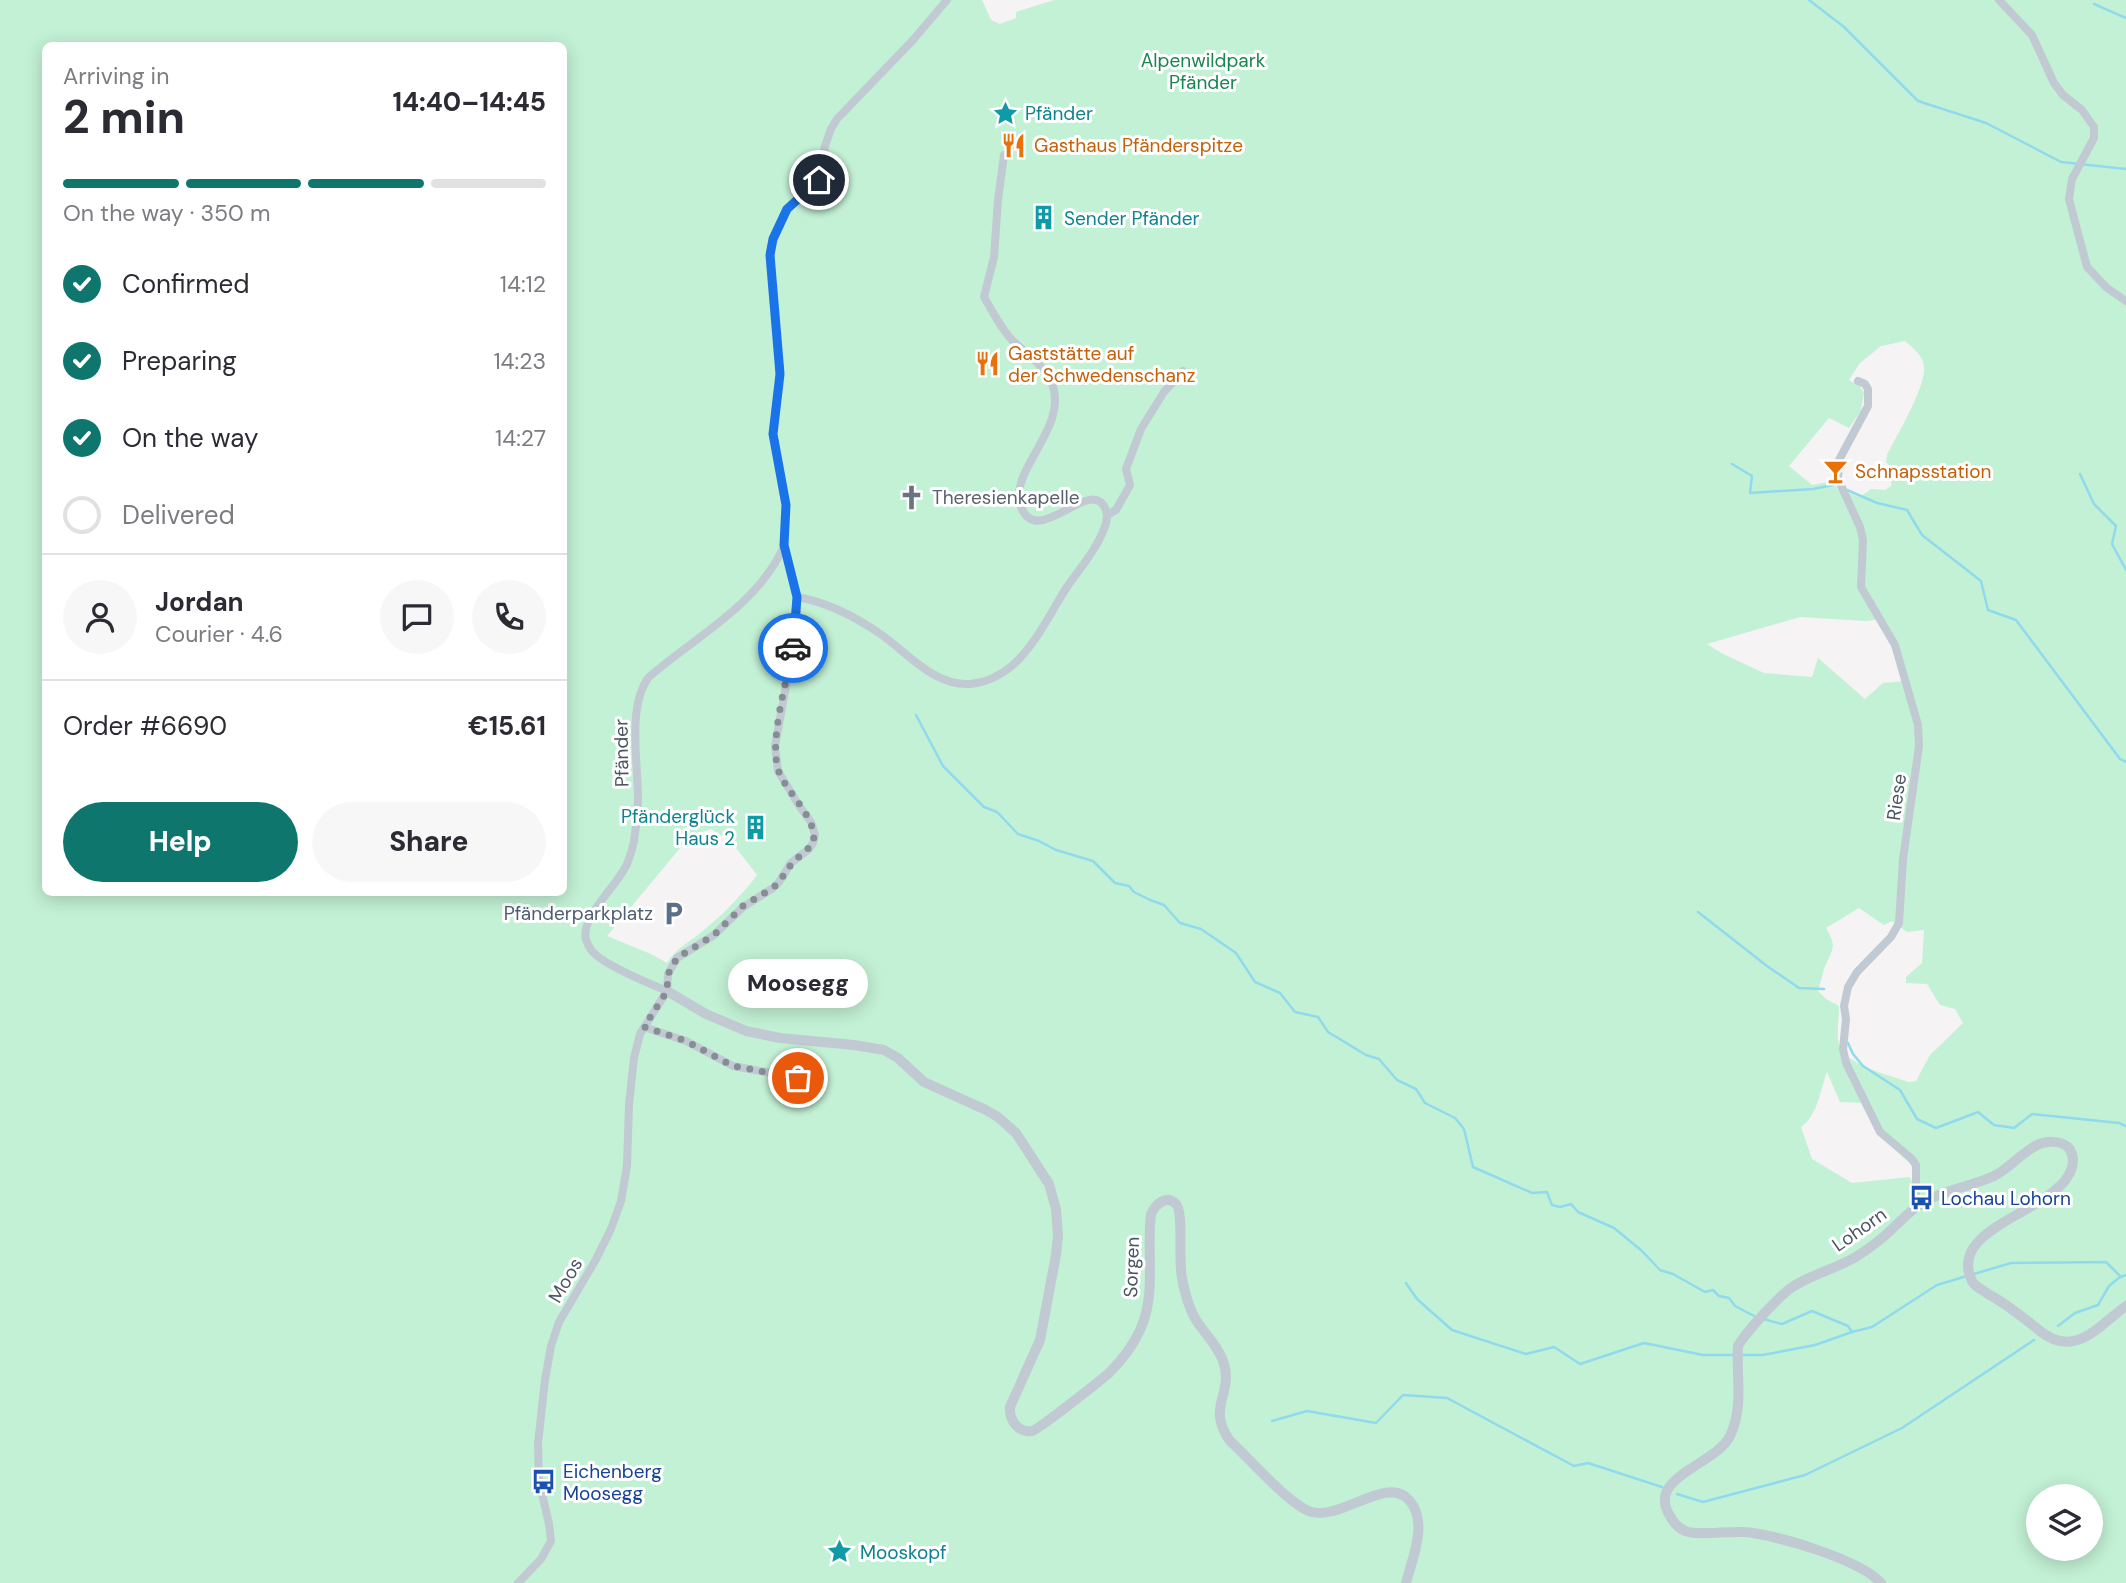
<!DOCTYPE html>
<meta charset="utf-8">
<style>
:root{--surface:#fff;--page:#f7f7f7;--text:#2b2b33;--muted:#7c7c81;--line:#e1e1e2;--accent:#0f766e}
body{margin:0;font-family:"DM Sans",sans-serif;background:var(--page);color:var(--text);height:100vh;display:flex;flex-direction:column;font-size:26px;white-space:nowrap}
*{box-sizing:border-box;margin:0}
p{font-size:23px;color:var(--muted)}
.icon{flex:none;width:38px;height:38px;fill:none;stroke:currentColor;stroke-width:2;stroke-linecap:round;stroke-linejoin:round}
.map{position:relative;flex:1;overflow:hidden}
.details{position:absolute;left:42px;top:42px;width:525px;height:854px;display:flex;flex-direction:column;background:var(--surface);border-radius:10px;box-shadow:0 4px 18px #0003}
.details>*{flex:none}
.controls{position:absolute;left:2026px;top:1484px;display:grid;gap:14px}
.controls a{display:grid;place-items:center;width:77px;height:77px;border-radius:50%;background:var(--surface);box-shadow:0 4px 18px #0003;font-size:35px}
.pin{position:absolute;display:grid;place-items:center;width:60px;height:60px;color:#fff;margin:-30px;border:4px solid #fff;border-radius:50%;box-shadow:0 2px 7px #0007}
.courier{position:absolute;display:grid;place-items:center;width:70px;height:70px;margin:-35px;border:5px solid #1a73e8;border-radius:50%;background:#fff;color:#222;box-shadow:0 2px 9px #0007}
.bubble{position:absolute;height:49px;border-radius:24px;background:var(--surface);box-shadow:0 4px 18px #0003;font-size:23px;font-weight:800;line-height:49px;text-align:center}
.headline em{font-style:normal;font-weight:800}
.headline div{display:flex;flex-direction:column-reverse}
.headline{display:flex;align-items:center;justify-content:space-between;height:119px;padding:0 21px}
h1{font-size:46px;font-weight:800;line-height:52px}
.bar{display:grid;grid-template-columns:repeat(4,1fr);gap:10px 7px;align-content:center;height:84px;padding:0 21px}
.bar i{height:9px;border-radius:5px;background:var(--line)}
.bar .current{background:var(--accent)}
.bar p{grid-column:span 4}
.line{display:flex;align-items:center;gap:18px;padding:0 21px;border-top:2px solid var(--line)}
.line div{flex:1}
.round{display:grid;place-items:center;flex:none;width:74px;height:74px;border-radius:37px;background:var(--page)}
ol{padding:0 21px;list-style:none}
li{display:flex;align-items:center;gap:21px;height:77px}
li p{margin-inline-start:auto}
li .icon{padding:7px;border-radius:50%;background:var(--accent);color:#fff;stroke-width:4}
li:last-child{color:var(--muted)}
li i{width:38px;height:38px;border:4px solid var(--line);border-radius:50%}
.cta{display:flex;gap:14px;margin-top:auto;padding:14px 21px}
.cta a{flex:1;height:80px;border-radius:42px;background:var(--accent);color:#fff;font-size:28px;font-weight:800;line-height:80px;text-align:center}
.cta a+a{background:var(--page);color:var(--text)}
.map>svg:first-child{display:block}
.green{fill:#c3f1d5;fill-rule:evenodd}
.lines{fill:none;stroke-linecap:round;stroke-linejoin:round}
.stream{stroke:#90daee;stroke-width:2.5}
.minor{stroke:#c1cad2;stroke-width:8}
.tertiary{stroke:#c1cad2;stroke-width:10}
.done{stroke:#868d94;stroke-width:7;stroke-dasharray:0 12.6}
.route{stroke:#1a73e8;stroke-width:9}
.labels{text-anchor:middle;stroke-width:6;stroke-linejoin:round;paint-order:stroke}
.park-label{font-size:19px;fill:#17864f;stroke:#fff}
.culture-label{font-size:19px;fill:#0d838f;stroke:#fff;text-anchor:start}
.food-label{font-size:19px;fill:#c56008;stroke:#fff;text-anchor:start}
.worship-label{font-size:19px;fill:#5b616d;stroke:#fff;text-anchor:start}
.street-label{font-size:19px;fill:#4a5661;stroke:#fff}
.service-label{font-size:19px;fill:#4e5e75;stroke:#fff;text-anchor:end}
.transit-label{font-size:19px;fill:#164399;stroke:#fff;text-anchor:start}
</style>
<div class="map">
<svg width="2126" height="1583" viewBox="0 0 2126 1583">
<rect width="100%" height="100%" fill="#f5f3f3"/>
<path class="green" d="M 0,0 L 982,0 L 991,20 L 1000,24 L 1016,18 L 1016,12 L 1054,0 L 2126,0 L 2126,1583 L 0,1583 ZM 46,46 L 564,46 L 564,892 L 46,892 ZM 1905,341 C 1913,348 1923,355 1924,367 C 1926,387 1897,435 1887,455 L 1886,462 L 1893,471 L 1891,486 L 1885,490 L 1871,489 L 1860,497 L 1837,489 L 1834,481 L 1812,485 L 1789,466 L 1829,418 L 1849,428 L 1861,411 L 1864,392 L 1859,386 L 1849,380 L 1860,363 L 1881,346 ZM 1800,617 L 1866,621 L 1882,619 L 1906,681 L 1883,683 L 1865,699 L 1818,658 L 1812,677 L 1764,673 L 1723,654 L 1707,644 ZM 711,829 L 733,844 L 757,875 C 741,897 720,917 699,934 C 688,943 674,950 667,963 L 651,954 L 607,936 L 690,836 ZM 1859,908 L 1884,925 L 1892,921 L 1907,932 L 1924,930 L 1922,963 L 1906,977 L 1906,983 L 1927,984 L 1940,1005 L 1955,1009 L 1963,1023 L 1930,1055 L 1916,1081 L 1909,1082 C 1890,1075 1841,1065 1838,1040 C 1837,1030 1839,1017 1839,1006 L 1826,999 L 1818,991 C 1820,984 1822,976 1824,969 C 1832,949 1838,948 1826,928 ZM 1827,1072 L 1840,1102 L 1864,1103 L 1897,1151 L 1911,1165 L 1914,1175 L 1913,1184 L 1910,1177 L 1852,1183 L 1812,1159 L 1801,1127 C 1818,1115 1820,1090 1827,1072 ZM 2039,1496 L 2091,1496 L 2091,1549 L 2039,1549 Z"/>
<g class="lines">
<g class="stream">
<path d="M 1809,0 L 1844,27 L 1918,101 L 1986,123 L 2061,162 L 2126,169"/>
<path d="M 2094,4 L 2126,18"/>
<path d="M 1732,464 L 1752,476 L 1750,493 L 1813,489 L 1833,485"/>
<path d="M 2080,474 L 2094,504 L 2116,526 L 2112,544 L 2126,570"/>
<path d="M 1847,490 L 1877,503 L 1907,510 L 1922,535 L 1981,581 L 1988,610 L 2016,620 L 2120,759 L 2126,762"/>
<path d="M 916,715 L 943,766 L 984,807 L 997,812 L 1018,834 L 1039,841 L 1056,850 L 1093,861 L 1115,883 L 1129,886 L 1134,892 L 1150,900 L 1164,905 L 1180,923 L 1201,929 L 1236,953 L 1255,982 L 1280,993 L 1295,1012 L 1318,1017 L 1328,1032 L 1366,1055 L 1379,1059 L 1397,1080 L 1416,1089 L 1425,1103 L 1455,1118 L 1464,1129 L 1473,1167 L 1532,1193 L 1547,1192 L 1552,1205 L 1560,1207 L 1571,1204 L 1578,1212 L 1614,1228 L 1642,1251 L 1660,1270 L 1673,1274 L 1705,1292 L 1713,1290 L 1719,1296 L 1729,1298 L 1735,1306 L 1756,1317"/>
<path d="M 1698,912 L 1767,966 L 1799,988 L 1824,989"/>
<path d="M 1848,1043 L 1853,1054 L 1863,1066 L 1900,1090 L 1917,1119 L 1936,1128 L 1978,1112 L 1994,1125 L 2014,1128 L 2032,1114 L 2119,1123 L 2126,1126"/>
<path d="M 1974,1274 L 2011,1263 L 2106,1262 L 2121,1277 L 2126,1275"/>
<path d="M 1406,1283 L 1417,1299 L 1452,1330 L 1526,1354 L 1554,1347 L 1580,1364 L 1644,1343 L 1703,1355 L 1736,1355"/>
<path d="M 1763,1319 L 1782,1324 L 1812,1311 L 1848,1326 L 1852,1332"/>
<path d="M 2058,1326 L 2075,1313 L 2098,1305 L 2109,1286 L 2120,1277"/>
<path d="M 1743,1355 L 1763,1355 L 1815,1345 L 1852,1332 L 1872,1327 L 1937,1285 L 1967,1276"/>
<path d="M 1272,1421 L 1307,1411 L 1376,1423 L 1403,1395 L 1447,1398 L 1574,1466 L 1588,1463 L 1662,1487"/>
<path d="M 1677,1494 L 1703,1502 L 1805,1475 L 1902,1428 L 2034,1340"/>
</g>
<g class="minor">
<path d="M 1999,0 L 2032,35 L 2054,83 L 2063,95 L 2082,110 L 2094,127 L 2094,138 L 2072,179 L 2069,199 L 2087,267 L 2107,288 L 2126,301"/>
<path d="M 1858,381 L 1865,384 L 1868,389 L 1868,406 L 1839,460 L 1838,479 L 1860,527 L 1863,540 L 1861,587 L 1895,645 L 1918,725 L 1919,746 L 1903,859 L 1899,923 L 1891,937 L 1857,972 L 1848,987 L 1844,1006 L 1846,1019 L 1843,1049 L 1846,1063 L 1880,1132 L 1912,1159 L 1916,1165 L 1916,1197 L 1919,1205"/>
<path d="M 1107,515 L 1116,510 L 1130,485 L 1126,469 L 1141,429 L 1164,392 L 1183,371"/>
<path d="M 797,597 C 826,602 854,616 879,633 C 907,652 933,686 970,684 C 985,683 1001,675 1013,665 C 1037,643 1050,613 1067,587 C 1080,568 1096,550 1104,529 C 1107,522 1108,514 1105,508 C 1090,475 1035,553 1020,504 C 1010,469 1069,427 1052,384 C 1045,366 1027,354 1013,341 C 1001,329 993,312 984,297 L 994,257 L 998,200 L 1004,155"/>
<path d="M 667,991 C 650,984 606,965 595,954 C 591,951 588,945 586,940 C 580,917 616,887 626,866 C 630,858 632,850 634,841 C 636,827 638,812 638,798 C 638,763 627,705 649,677 C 695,637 758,605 784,546"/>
<path d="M 644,1027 L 686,1041 L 733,1066 L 798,1078"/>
<path d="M 518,1583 L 541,1559 L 551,1541 L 549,1524 L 539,1481 L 538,1443 L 545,1380 L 551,1346 L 559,1322 L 595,1261 L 611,1229 L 621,1201 L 627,1166 L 629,1105 L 634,1058 L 640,1034 L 667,991 L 668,974 L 677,958 L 714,935 L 743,907 L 773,888 L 779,882 L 791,863 L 809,849 L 813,843 L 815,835 L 811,822 L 800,807 L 778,771 L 775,746 L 795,637 L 797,615 L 797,597 L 784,545 L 786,505 L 773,434 L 780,374 L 770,255 L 773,238 L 787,210 L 819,180 L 825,146 L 831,129 L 837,119 L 913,40 L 947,0"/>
</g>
<g class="tertiary">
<path d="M 667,991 L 706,1014 L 746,1031 L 780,1038 L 854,1045 L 884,1050 L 898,1058 L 924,1082 L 986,1110 L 998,1117 L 1016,1133 L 1049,1184 L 1056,1209 L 1058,1236 L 1056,1255 L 1040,1340 L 1010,1407 C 1009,1420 1018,1433 1032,1431 C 1038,1430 1101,1380 1109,1373 C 1121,1361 1133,1346 1140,1330 C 1157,1293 1146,1253 1151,1214 C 1155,1205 1166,1194 1176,1204 C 1184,1212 1178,1262 1182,1278 C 1185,1294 1189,1310 1198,1323 C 1207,1336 1220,1349 1224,1364 C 1233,1395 1206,1407 1230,1441 C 1249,1458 1290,1506 1312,1512 C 1342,1520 1387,1475 1409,1500 C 1429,1522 1412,1559 1406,1583"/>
<path d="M 1881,1583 C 1861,1560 1775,1534 1743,1532 C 1728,1531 1697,1536 1685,1531 C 1679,1528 1673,1522 1670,1516 C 1645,1477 1716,1465 1730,1436 C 1744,1407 1736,1377 1738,1346 C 1746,1332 1774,1302 1787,1291 C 1804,1277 1835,1269 1854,1258 C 1867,1250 1881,1240 1892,1229 C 1901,1221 1910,1211 1920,1204 C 1943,1190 1970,1187 1994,1176 C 2010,1168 2021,1153 2037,1145 C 2046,1141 2060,1140 2068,1147 C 2073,1152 2074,1161 2072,1167 C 2061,1212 1945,1225 1972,1281 C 1975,1287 1983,1290 1988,1294 C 2007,1304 2024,1318 2040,1331 C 2075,1359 2098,1326 2126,1306"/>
</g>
</g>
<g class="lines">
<path class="done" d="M 793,648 C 787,680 768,743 779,772 C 788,795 819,819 813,844 L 792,863 L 779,882 L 773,888 L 743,906 L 714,935 L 677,958 L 668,974 L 667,991 L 644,1027 L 686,1041 L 733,1066 L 798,1078"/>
<path class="route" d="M 793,648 L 797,597 L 784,545 L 786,505 L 773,434 L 780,374 L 770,255 L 773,239 L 787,209 L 819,180"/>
</g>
<defs>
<symbol id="sight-bare" viewBox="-9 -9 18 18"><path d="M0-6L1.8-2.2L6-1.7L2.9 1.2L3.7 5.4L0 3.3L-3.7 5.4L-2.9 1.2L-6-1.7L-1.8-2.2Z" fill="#0f9aa8" stroke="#fff" stroke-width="2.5" paint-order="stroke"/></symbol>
<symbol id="restaurant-bare" viewBox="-9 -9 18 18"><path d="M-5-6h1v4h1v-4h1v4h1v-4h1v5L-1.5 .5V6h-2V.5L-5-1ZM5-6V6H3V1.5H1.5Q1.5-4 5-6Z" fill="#e8710a" stroke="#fff" stroke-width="2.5" paint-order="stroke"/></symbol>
<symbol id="building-bare" viewBox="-9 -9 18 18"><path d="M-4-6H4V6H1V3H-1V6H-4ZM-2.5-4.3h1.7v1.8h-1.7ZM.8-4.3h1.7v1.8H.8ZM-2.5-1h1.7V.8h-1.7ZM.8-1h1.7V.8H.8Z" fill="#0f9aa8" stroke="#fff" stroke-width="2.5" paint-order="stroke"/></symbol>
<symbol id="bar-bare" viewBox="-9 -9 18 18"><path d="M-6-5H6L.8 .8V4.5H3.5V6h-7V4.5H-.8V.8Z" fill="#e8710a" stroke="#fff" stroke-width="2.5" paint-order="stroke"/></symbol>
<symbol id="church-bare" viewBox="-9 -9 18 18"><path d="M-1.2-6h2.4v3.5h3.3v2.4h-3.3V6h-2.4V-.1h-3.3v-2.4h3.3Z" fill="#6b7280" stroke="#fff" stroke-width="2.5" paint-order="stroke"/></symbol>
<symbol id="parking-bare" viewBox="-9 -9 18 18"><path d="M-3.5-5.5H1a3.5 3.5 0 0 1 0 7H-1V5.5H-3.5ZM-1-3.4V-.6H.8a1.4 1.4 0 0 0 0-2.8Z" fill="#5c6f8a" stroke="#fff" stroke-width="2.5" paint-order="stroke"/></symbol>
<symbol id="bus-bare" viewBox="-9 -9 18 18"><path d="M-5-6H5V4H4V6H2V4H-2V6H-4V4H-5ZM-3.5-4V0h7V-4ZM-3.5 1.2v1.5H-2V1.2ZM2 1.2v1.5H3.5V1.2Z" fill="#1a4fb4" stroke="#fff" stroke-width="2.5" paint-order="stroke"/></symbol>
</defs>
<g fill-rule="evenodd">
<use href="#sight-bare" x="988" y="96" width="35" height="35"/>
<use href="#restaurant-bare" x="996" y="128" width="35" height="35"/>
<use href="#building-bare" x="1026" y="200" width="35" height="35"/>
<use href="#restaurant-bare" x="970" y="346" width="35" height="35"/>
<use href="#bar-bare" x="1818" y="454" width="35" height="35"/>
<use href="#church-bare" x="894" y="480" width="35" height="35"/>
<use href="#building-bare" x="738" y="810" width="35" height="35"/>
<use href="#parking-bare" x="656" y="896" width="35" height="35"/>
<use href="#bus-bare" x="1904" y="1180" width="35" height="35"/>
<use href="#bus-bare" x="526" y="1464" width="35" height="35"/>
<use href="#sight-bare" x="822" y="1534" width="35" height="35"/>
</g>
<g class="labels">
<g class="park-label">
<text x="1203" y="67">Alpenwildpark<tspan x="1203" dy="22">Pfänder</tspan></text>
</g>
<g class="culture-label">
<text x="1025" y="120">Pfänder</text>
<text x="1064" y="225">Sender Pfänder</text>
<text x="735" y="823" text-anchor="end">Pfänderglück<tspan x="735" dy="22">Haus 2</tspan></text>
<text x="860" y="1559">Mooskopf</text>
</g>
<g class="food-label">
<text x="1034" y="152">Gasthaus Pfänderspitze</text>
<text x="1008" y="360">Gaststätte auf<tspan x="1008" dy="22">der Schwedenschanz</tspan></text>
<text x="1855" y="478">Schnapsstation</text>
</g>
<g class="worship-label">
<text x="932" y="504">Theresienkapelle</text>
</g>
<g class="street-label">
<text transform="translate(621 753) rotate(-91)" y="7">Pfänder</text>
<text transform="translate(1896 797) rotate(-82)" y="7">Riese</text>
<text transform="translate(1859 1229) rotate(-35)" y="7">Lohorn</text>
<text transform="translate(1131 1267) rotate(-88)" y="7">Sorgen</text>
<text transform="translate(565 1280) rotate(-60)" y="7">Moos</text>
</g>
<g class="service-label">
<text x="653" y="920">Pfänderparkplatz</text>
</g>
<g class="transit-label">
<text x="1941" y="1205">Lochau Lohorn</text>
<text x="563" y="1478">Eichenberg<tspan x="563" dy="22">Moosegg</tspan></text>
</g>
</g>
</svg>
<div class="controls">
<a><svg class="icon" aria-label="layers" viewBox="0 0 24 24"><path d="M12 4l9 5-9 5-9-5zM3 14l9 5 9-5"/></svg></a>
</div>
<div class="pin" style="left:798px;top:1078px;background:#ea580c"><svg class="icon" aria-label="bag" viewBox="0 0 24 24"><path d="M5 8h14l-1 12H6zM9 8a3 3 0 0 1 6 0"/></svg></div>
<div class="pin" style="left:819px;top:180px;background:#1f2937"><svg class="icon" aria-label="home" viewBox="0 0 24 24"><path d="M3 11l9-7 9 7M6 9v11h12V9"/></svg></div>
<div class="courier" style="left:793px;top:648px"><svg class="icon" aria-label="car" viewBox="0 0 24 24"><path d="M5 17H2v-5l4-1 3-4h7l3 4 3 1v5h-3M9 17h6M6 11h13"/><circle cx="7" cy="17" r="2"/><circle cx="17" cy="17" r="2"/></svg></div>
<div class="bubble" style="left:728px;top:959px;width:140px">Moosegg</div>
<section class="details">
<div class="headline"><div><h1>2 min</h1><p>Arriving in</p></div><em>14:40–14:45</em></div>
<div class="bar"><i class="current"></i><i class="current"></i><i class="current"></i><i></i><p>On the way · 350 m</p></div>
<ol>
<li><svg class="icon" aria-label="check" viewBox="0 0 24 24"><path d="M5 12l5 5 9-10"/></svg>Confirmed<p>14:12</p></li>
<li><svg class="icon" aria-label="check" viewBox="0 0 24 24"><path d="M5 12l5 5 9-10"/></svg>Preparing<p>14:23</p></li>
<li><svg class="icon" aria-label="check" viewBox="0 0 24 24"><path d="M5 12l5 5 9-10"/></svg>On the way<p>14:27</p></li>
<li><i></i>Delivered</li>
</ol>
<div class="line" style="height:126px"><a class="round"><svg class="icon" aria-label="person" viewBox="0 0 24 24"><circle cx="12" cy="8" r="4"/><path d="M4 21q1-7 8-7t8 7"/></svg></a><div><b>Jordan</b><p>Courier · 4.6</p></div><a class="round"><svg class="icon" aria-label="chat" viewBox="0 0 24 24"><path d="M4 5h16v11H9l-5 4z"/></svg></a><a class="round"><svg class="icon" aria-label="phone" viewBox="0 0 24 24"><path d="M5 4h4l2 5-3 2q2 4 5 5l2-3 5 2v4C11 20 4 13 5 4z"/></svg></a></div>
<div class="line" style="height:91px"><div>Order #6690</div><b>€15.61</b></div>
<div class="cta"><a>Help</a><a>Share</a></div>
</section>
</div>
